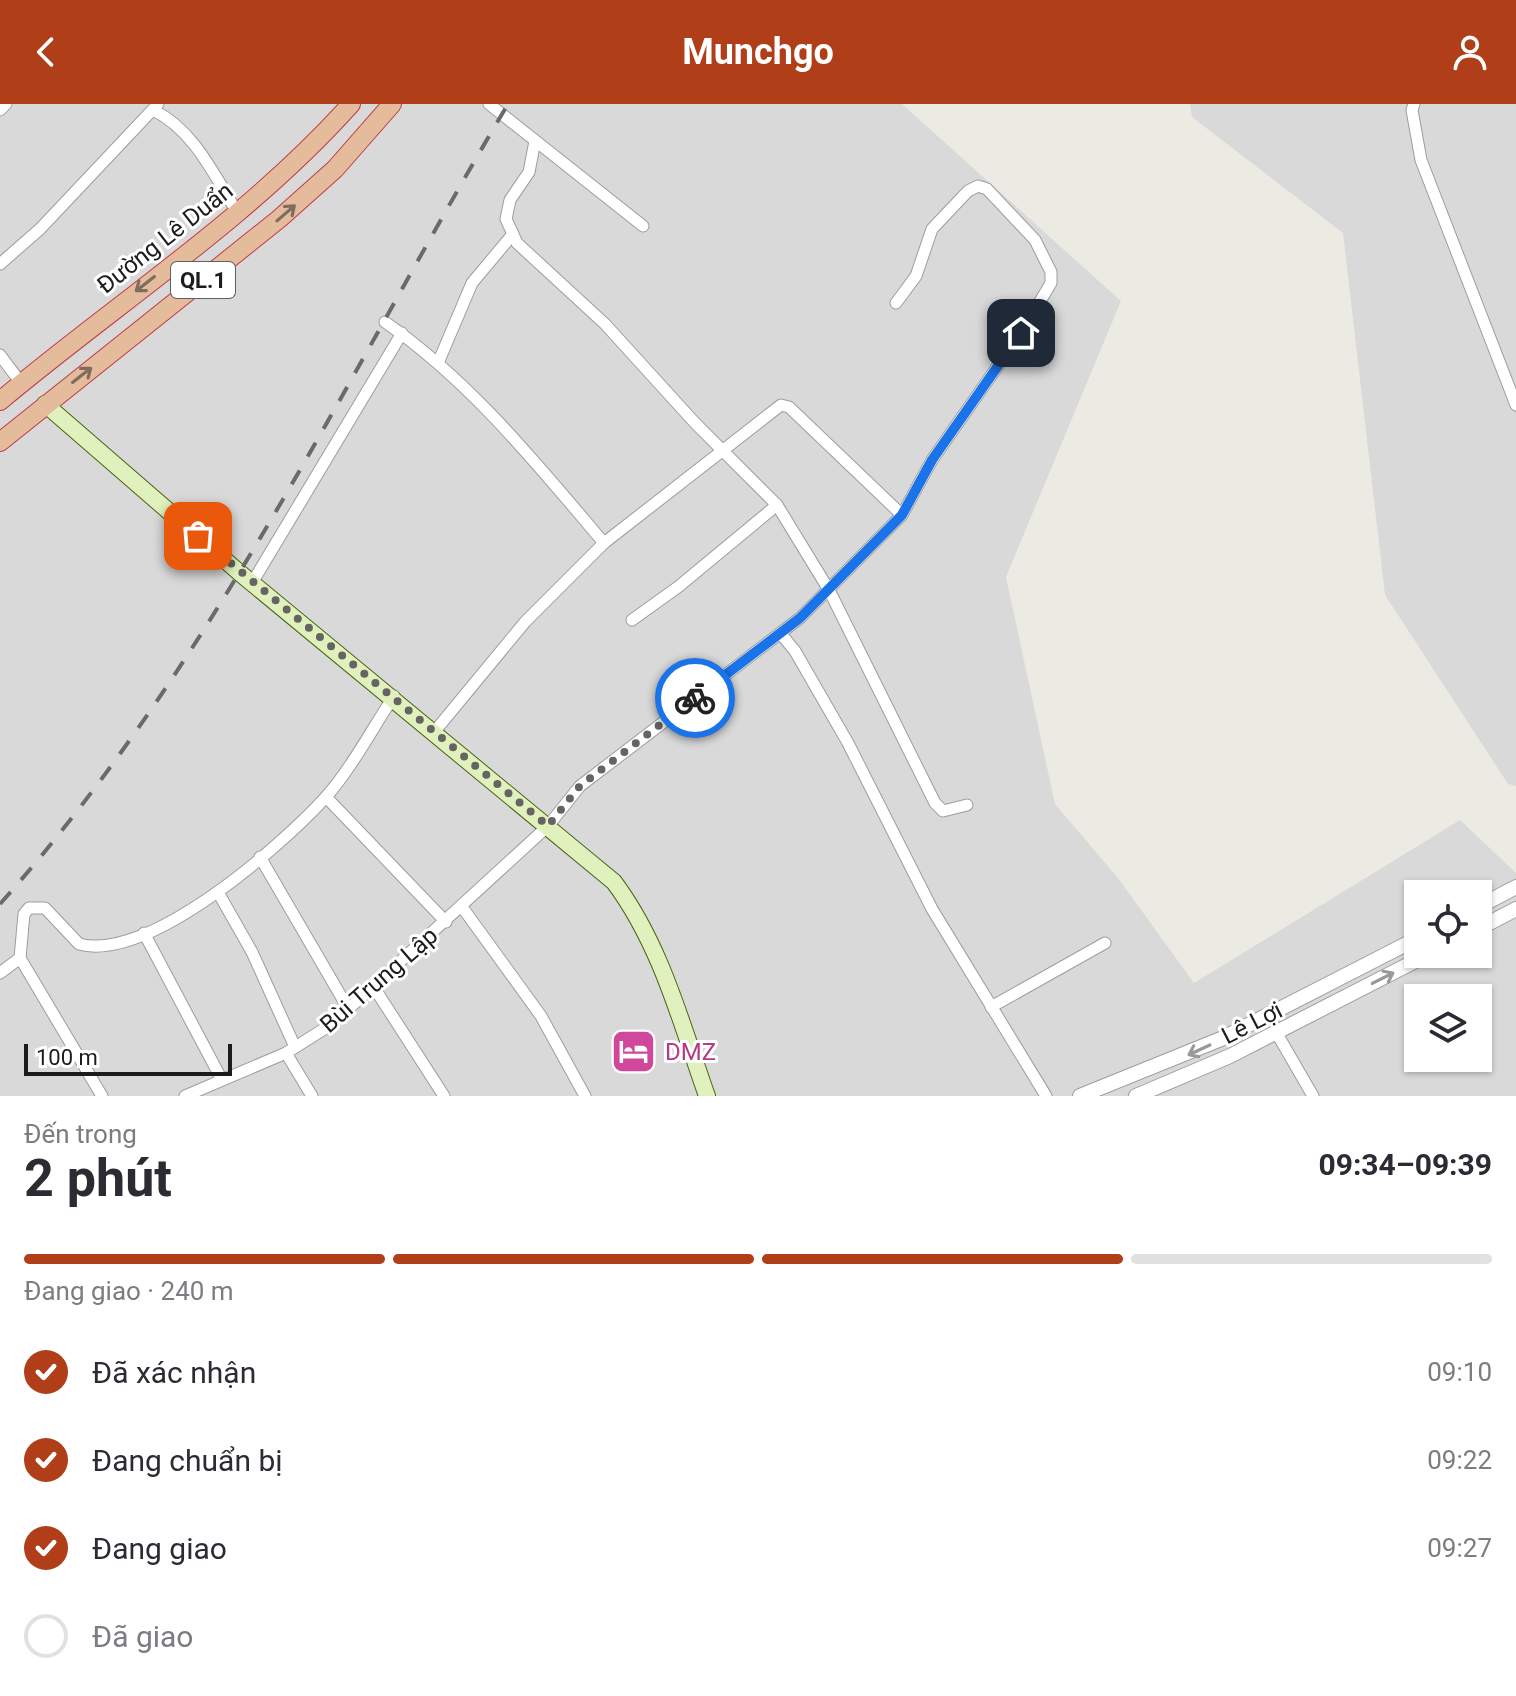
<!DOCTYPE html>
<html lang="vi">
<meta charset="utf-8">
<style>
:root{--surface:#fff;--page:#f2f2f3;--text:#2b2b33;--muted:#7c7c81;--line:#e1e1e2;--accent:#af3e19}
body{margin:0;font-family:Roboto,sans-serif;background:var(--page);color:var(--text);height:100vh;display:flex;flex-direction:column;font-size:30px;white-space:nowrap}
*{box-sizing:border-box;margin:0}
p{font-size:26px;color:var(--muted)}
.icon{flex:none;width:44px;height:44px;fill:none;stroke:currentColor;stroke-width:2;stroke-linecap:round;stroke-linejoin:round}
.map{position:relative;height:992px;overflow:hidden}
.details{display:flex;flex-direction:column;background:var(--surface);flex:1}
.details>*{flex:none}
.fabs{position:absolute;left:1404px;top:776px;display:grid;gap:16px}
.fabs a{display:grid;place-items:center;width:88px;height:88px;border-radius:0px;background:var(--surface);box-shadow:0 2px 6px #0004;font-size:40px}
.scale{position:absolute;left:24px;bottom:20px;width:208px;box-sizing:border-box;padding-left:8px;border:4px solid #1c1c1c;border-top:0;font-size:22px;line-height:28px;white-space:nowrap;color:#1c1c1c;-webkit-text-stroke:6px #fff;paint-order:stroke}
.pin{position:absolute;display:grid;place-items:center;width:68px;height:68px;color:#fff;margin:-34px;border-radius:16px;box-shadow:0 4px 12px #0006}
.courier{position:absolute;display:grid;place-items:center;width:80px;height:80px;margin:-40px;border:6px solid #1a73e8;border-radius:50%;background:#fff;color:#222;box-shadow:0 2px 10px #0007}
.summary em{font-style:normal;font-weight:700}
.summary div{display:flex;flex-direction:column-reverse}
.summary{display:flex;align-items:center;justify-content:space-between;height:136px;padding:0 24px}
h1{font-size:52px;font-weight:700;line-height:60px}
.bar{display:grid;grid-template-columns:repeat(4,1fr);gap:12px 8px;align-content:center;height:96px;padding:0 24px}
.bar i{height:10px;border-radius:6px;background:var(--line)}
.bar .selected{background:var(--accent)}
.bar p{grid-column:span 4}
ol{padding:0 24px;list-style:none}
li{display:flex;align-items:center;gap:24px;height:88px}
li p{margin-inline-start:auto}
li .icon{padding:8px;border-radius:50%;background:var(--accent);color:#fff;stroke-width:4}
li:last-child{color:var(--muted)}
li i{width:44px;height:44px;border:4px solid var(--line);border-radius:50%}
header{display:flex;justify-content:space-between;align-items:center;height:104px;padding:0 24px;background:var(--accent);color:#fff;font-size:36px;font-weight:700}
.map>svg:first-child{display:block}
.residential{fill:#dad9d9;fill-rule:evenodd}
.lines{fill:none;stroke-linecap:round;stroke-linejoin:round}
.minor-casing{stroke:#9d9d9d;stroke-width:13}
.tertiary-casing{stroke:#9d9d9d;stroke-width:16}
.secondary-casing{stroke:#476412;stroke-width:18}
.trunk-casing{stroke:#c13a47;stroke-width:20}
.minor{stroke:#fff;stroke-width:11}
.tertiary{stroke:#fff;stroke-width:14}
.secondary{stroke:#e1f1bd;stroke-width:16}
.trunk{stroke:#e4bc9c;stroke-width:18}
.rail{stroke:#6a6a6a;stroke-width:4;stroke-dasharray:16 16;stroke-linecap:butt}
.oneway{stroke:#806c5c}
.oneway2{stroke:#999}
.done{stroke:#656462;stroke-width:8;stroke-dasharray:0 14.4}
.route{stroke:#1a73e8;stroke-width:10}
.labels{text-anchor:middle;stroke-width:6;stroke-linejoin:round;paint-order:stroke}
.shield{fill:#fff;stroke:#606060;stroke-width:2}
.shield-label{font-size:22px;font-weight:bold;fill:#1c1c1c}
.street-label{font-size:24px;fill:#1c1c1c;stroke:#fff}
.hotel-label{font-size:24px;fill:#b23c85;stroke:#fff;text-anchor:start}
</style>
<header><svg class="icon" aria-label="back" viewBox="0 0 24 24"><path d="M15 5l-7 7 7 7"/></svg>Munchgo<svg class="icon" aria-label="person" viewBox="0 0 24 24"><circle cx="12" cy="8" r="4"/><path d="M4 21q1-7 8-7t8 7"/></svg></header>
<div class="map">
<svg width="1516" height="992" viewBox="0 0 1516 992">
<rect width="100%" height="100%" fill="#ecebe3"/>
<g class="residential">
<path d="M 0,0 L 902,0 L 1121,197 L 1006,473 L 1055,700 L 1118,774 L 1194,879 L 1460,716 L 1516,769 L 1516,992 L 0,992 ZM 1418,790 L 1478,790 L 1478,850 L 1418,850 ZM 1418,894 L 1478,894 L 1478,954 L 1418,954 Z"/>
<path d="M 1190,0 L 1516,0 L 1516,682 L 1508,680 L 1385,491 L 1343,129 L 1192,13 Z"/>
</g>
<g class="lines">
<defs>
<g id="minor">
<path d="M 489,0 L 643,122"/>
<path d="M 1414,0 L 1412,6 L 1421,56 L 1516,301"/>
<path d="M 0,6 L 6,0"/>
<path d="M 153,6 C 194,26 214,71 237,108"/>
<path d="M 535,37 L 529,68 L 510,96 L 506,115 L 517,139 L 605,220 L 695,319 L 777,401 L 829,486 L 935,699 L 943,707 L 967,701"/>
<path d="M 0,160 L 40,125 L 158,0"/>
<path d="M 385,218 C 471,278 536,359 604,439"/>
<path d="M 0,251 L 21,279"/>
<path d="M 438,259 L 472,179 L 513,130"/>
<path d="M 252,479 L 402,229"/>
<path d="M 632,516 L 678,483 L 777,401"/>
<path d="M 781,530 L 795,547 L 848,639 L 932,805 L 1046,992"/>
<path d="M 435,627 L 525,518 L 604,439 L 781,301 L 789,303 L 902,411"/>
<path d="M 326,693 L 446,818"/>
<path d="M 260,753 L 349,906"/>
<path d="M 219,790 L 252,848 L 295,943"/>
<path d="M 462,803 L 541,912 L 585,992"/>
<path d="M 144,829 L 222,976"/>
<path d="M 20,854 L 102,992"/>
<path d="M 0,869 L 20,854 L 24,810 L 29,804 L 45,804 L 79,840 C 148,859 280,743 325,694 C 351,665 372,625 394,592"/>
<path d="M 375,885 L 444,992"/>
<path d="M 991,903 L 1105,839"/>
<path d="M 1276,928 L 1313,992"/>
<path d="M 286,949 L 312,992"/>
<path d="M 185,992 L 286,949 L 332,920 L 548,722 L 580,682 L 800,514 L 902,411 L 932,356 L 1021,229 L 1051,179 L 1051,168 L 1035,136 L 987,85 L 978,82 L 968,87 L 932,125 L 916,172 L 896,199"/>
</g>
<g id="tertiary">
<path d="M 1478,803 L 1516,783"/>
<path d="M 1478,825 L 1516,805"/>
<path d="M 1080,992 L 1221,935 L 1418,834"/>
<path d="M 1136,992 L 1230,952 L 1429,850"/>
</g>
<path id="secondary" d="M 45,300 L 241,470 L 614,778 C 661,841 681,919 707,992"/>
<g id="trunk">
<path d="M 0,297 C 117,199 249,114 351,0"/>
<path d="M 0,338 L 279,115 L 335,65 L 392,0"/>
</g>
</defs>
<use href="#minor" class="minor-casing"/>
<use href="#tertiary" class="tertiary-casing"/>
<use href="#secondary" class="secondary-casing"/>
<use href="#trunk" class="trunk-casing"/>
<use href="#minor" class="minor"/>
<use href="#tertiary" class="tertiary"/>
<use href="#secondary" class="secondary"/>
<use href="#trunk" class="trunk"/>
<path class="rail" d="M 0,800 C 212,562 346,272 508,0"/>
</g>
<defs><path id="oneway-shaft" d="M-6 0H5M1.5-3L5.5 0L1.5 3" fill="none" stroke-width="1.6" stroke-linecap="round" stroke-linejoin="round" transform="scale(2)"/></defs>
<g class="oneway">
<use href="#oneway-shaft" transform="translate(286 109) rotate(-41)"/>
<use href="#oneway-shaft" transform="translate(145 180) rotate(142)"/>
<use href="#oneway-shaft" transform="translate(82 271) rotate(-38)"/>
</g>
<g class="oneway2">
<use href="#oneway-shaft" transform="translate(1383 874) rotate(-27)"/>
<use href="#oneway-shaft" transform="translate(1199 946) rotate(155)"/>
</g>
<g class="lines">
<path class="done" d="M 198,432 L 548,722 L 580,682 L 695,594"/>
<path class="route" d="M 695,594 L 800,514 L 902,411 L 932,356 L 1021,229"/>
</g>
<defs>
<symbol id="hotel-square" viewBox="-11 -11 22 22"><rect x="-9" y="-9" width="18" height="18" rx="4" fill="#d1479c" stroke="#fff"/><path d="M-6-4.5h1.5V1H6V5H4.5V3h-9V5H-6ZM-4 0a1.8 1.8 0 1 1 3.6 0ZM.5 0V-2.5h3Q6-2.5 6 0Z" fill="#fff"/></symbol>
</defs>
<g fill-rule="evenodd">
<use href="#hotel-square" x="608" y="922" width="51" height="51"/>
</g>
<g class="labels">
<rect class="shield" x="171" y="158" width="64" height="36" rx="6"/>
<g class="shield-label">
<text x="203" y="184">QL.1</text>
</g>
<g class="street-label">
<text transform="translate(165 134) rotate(-38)" y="8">Đường Lê Duẩn</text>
<text transform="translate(379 876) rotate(-41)" y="8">Bùi Trung Lập</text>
<text transform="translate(1252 919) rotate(-27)" y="8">Lê Lợi</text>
</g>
<g class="hotel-label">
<text x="665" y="956">DMZ</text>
</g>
</g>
</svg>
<div class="fabs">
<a><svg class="icon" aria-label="locate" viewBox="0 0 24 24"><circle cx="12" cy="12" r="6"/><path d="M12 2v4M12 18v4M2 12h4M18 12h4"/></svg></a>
<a><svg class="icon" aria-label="layers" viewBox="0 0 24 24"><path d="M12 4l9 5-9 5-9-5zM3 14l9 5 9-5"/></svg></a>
</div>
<div class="scale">100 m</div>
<div class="pin" style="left:198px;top:432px;background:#ea580c"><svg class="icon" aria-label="bag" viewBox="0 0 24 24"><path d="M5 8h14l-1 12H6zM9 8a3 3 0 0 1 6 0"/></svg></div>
<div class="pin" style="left:1021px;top:229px;background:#1f2937"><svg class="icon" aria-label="home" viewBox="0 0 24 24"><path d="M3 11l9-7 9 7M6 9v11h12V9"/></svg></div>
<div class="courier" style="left:695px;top:594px"><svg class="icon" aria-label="bike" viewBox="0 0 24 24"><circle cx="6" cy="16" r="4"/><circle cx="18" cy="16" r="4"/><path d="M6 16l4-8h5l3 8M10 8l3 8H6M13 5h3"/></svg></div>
</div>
<section class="details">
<div class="summary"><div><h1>2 phút</h1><p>Đến trong</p></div><em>09:34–09:39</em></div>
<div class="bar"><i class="selected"></i><i class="selected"></i><i class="selected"></i><i></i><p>Đang giao · 240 m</p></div>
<ol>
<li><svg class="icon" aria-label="check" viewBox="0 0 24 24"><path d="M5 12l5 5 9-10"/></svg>Đã xác nhận<p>09:10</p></li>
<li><svg class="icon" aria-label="check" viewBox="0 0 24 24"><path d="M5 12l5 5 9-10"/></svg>Đang chuẩn bị<p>09:22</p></li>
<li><svg class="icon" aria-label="check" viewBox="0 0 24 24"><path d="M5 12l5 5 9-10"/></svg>Đang giao<p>09:27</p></li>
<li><i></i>Đã giao</li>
</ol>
</section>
